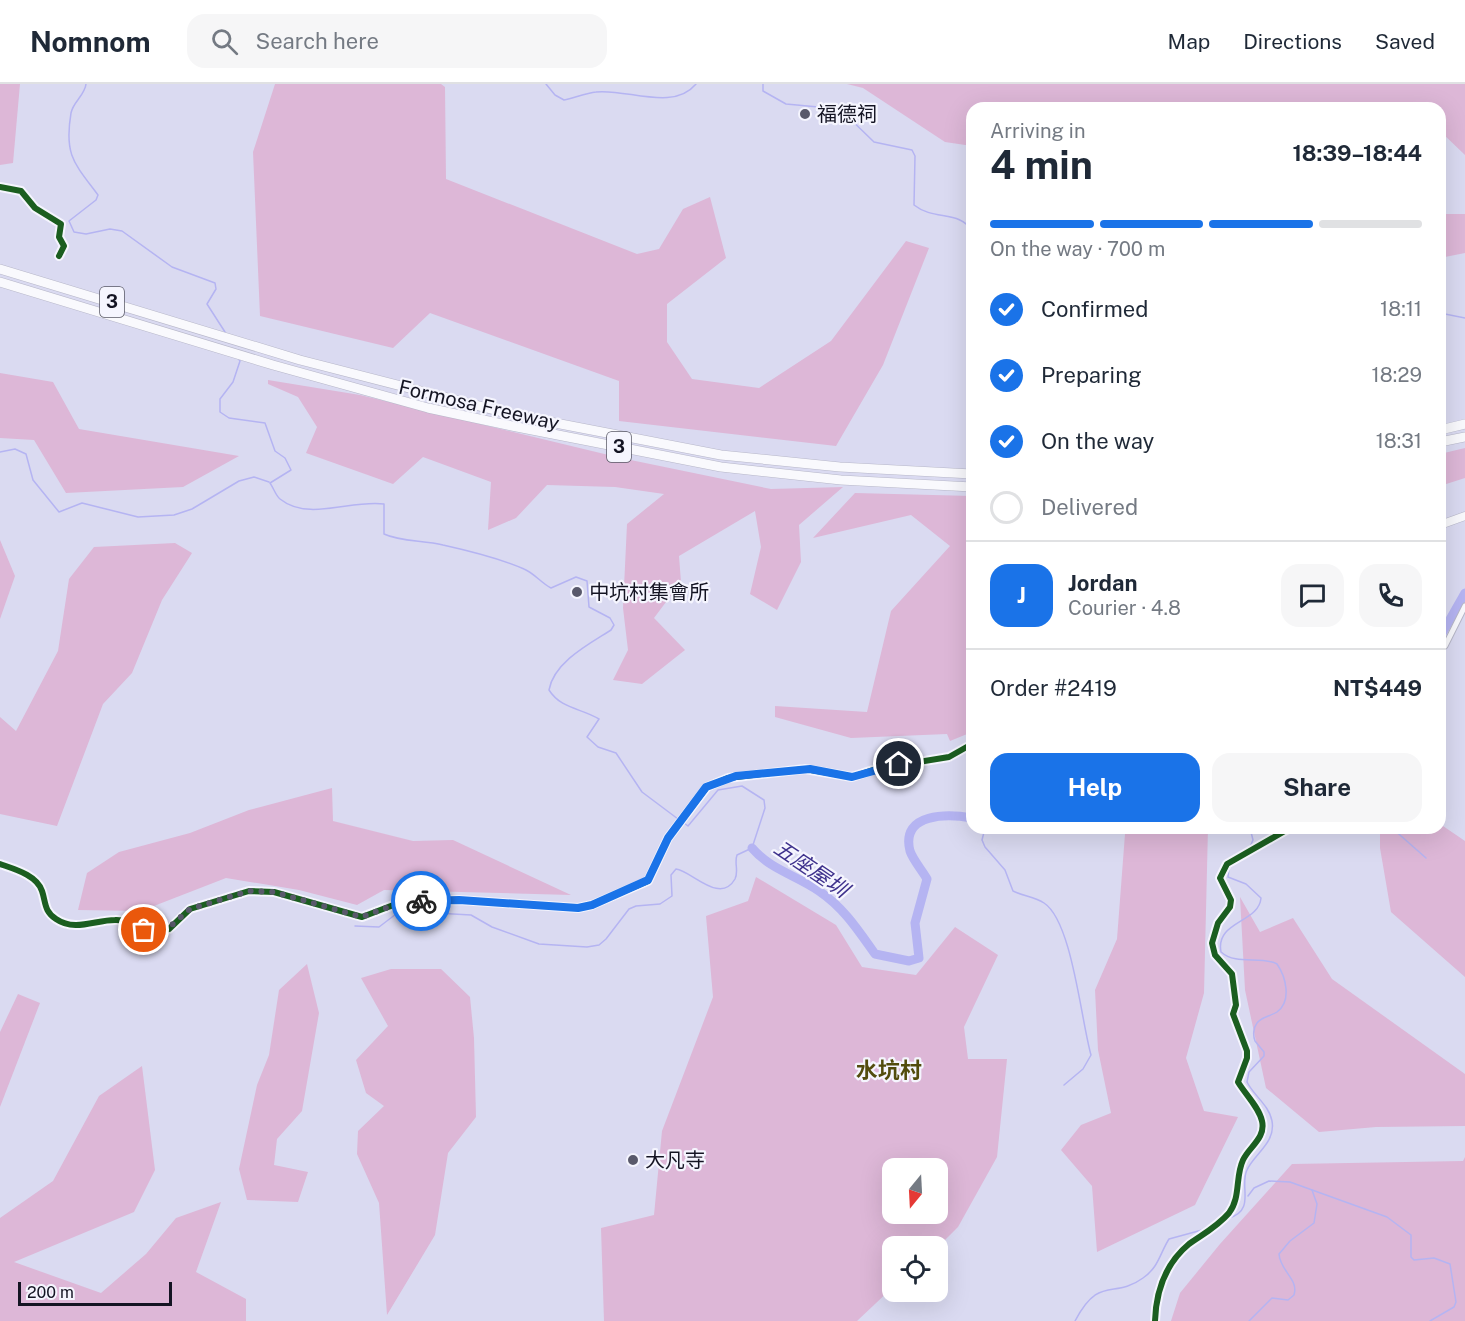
<!DOCTYPE html>
<meta charset="utf-8">
<style>
:root{--surface:#fff;--page:#f6f6f7;--text:#1f2937;--muted:#747a83;--line:#e0e1e3;--accent:#1a73e8}
body{margin:0;font-family:"Public Sans","Noto Sans TC",sans-serif;background:var(--page);color:var(--text);height:100vh;display:flex;flex-direction:column;font-size:22px;white-space:nowrap}
*{box-sizing:border-box;margin:0}
p{font-size:20px;color:var(--muted)}
.icon{flex:none;width:33px;height:33px;fill:none;stroke:currentColor;stroke-width:2;stroke-linecap:round;stroke-linejoin:round}
.map{position:relative;flex:1;overflow:hidden}
.panel{position:absolute;left:966px;top:18px;width:480px;height:732px;display:flex;flex-direction:column;background:var(--surface);border-radius:18px;box-shadow:0 6px 24px #0002}
.panel>*{flex:none}
.needle{width:39px;rotate:198deg}
.buttons{position:absolute;left:882px;top:1074px;display:grid;gap:12px}
.buttons a{display:grid;place-items:center;width:66px;height:66px;border-radius:12px;background:var(--surface);box-shadow:0 6px 24px #0002;font-size:30px}
.scale{position:absolute;left:18px;bottom:15px;width:154px;box-sizing:border-box;padding-left:6px;border:3px solid #141423;border-top:0;font-size:16px;line-height:21px;white-space:nowrap;color:#141423;-webkit-text-stroke:4px #f5f5fe;paint-order:stroke}
.pin{position:absolute;display:grid;place-items:center;width:51px;height:51px;color:#fff;margin:-26px;border:3px solid #fff;border-radius:50%;box-shadow:0 2px 6px #0007}
.courier{position:absolute;display:grid;place-items:center;width:60px;height:60px;margin:-30px;border:4px solid #1a73e8;border-radius:50%;background:#fff;color:#222;box-shadow:0 2px 8px #0007}
.overview em{font-style:normal;font-weight:700}
.overview div{display:flex;flex-direction:column-reverse}
.overview{display:flex;align-items:center;justify-content:space-between;height:102px;padding:0 24px}
h1{font-size:39px;font-weight:700;line-height:45px}
.bar{display:grid;grid-template-columns:repeat(4,1fr);gap:9px 6px;align-content:center;height:72px;padding:0 24px}
.bar i{height:8px;border-radius:4px;background:var(--line)}
.bar .on{background:var(--accent)}
.bar p{grid-column:span 4}
.line{display:flex;align-items:center;gap:15px;padding:0 24px;border-top:2px solid var(--line)}
.line div{flex:1}
.round{display:grid;place-items:center;flex:none;width:63px;height:63px;border-radius:18px;background:var(--page)}
ol{padding:0 24px;list-style:none}
li{display:flex;align-items:center;gap:18px;height:66px}
li p{margin-inline-start:auto}
li .icon{padding:6px;border-radius:50%;background:var(--accent);color:#fff;stroke-width:4}
li:last-child{color:var(--muted)}
li i{width:33px;height:33px;border:3px solid var(--line);border-radius:50%}
.primary-button{display:flex;gap:12px;margin-top:auto;padding:12px 24px}
.primary-button a{flex:1;height:69px;border-radius:18px;background:var(--accent);color:#fff;font-size:24px;font-weight:700;line-height:69px;text-align:center}
.primary-button a+a{background:var(--page);color:var(--text)}
header{display:flex;align-items:center;gap:36px;box-sizing:border-box;height:84px;padding:0 30px;background:var(--surface);border-bottom:2px solid var(--line)}
header strong{font-size:28px}
nav{display:flex;gap:33px;margin-inline-start:auto;font-size:21px}
.search{width:420px;height:54px;background:var(--page);display:flex;align-items:center;gap:15px;box-sizing:border-box;padding:0 21px;border-radius:18px;color:var(--muted);font-size:22px}
.map>svg:first-child{display:block}
.green{fill:#ddb7d7;fill-rule:evenodd}
.lines{fill:none;stroke-linecap:round;stroke-linejoin:round}
.stream{stroke:#b5b4f2;stroke-width:1.5}
.river{stroke:#b5b4f2;stroke-width:9}
.street-casing{stroke:#b7b7c9;stroke-width:7}
.secondary-casing{stroke:#b7b7c9;stroke-width:9}
.highway-casing{stroke:#b7b7c9;stroke-width:10}
.street{stroke:#f9f9fd;stroke-width:5}
.secondary{stroke:#f9f9fd;stroke-width:8}
.highway{stroke:#f9f9fd;stroke-width:9}
.cycleway-casing{stroke:#f5f5fe;stroke-width:10}
.cycleway{stroke:#1b5e20;stroke-width:6}
.done{stroke:#59596b;stroke-width:6;stroke-dasharray:0 10.8}
.route{stroke:#1a73e8;stroke-width:8}
.poi-dot{fill:#59596b;stroke:#f5f5fe;stroke-width:2}
.labels{text-anchor:middle;stroke-width:4.5;stroke-linejoin:round;paint-order:stroke}
.shield{fill:#f5f5fe;stroke:#585865;stroke-width:1.5}
.shield-label{font-size:18px;font-weight:bold;fill:#141423}
.poi-label{font-size:20px;fill:#141423;stroke:#f5f5fe;text-anchor:start}
.street-label{font-size:20px;fill:#141423;stroke:#f5f5fe}
.water-label{font-size:21px;font-style:italic;fill:#3f328d;stroke:#f5f5fe}
.quarter-label{font-size:22px;font-weight:bold;fill:#524c0d;stroke:#f5f5fe}
</style>
<header>
<strong>Nomnom</strong>
<div class="search"><svg class="icon" aria-label="search" viewBox="0 0 24 24"><circle cx="10" cy="10" r="6"/><path d="M15 15l6 6"/></svg>Search here</div>
<nav><a>Map</a><a>Directions</a><a>Saved</a></nav>
</header>
<div class="map">
<svg width="1465" height="1237" viewBox="0 0 1465 1237">
<rect width="100%" height="100%" fill="#dadaf1"/>
<g class="green">
<path d="M 0,0 L 20,0 L 13,79 L 0,81 Z"/>
<path d="M 275,0 L 441,0 L 445,3 L 446,95 L 637,170 L 659,165 L 683,125 L 710,113 L 726,174 L 667,220 L 667,258 L 692,295 L 759,304 L 831,257 L 906,157 L 929,164 L 883,281 L 836,362 L 619,337 L 619,297 L 430,229 L 393,264 L 260,232 L 253,68 Z"/>
<path d="M 847,0 L 1465,0 L 1465,71 L 1440,47 L 1440,24 L 972,24 L 972,62 L 945,58 L 863,4 Z"/>
<path d="M 1440,130 L 1465,130 L 1465,169 L 1440,174 Z"/>
<path d="M 0,289 L 53,298 L 79,345 L 239,372 L 183,403 L 66,409 L 34,356 L 0,354 Z"/>
<path d="M 268,296 L 360,311 L 621,374 L 771,405 L 843,403 L 799,441 L 801,478 L 777,526 L 750,510 L 761,463 L 755,427 L 679,472 L 681,498 L 654,534 L 685,566 L 642,600 L 613,596 L 628,566 L 623,524 L 627,440 L 664,410 L 615,403 L 547,401 L 516,434 L 488,446 L 491,398 L 423,373 L 393,400 L 306,369 L 317,343 L 298,313 L 268,300 Z"/>
<path d="M 1465,364 L 1465,394 L 1440,402 L 1440,370 Z"/>
<path d="M 855,409 L 972,412 L 972,648 L 950,657 L 947,650 L 851,654 L 775,633 L 775,622 L 867,628 L 891,527 L 950,462 L 911,431 L 813,454 Z"/>
<path d="M 0,456 L 15,492 L 0,535 Z"/>
<path d="M 175,459 L 192,469 L 162,516 L 132,589 L 103,620 L 57,742 L 0,730 L 0,633 L 16,647 L 58,567 L 69,495 L 94,463 Z"/>
<path d="M 332,704 L 333,737 L 413,757 L 453,756 L 571,811 L 384,806 L 357,821 L 299,806 L 226,794 L 141,827 L 78,826 L 87,789 L 119,768 L 190,749 L 249,726 Z"/>
<path d="M 1440,740 L 1465,757 L 1465,893 L 1391,828 L 1380,764 L 1380,744 L 1440,744 Z"/>
<path d="M 1142,744 L 1208,744 L 1204,909 L 1186,974 L 1204,1027 L 1238,1033 L 1195,1121 L 1097,1168 L 1092,1102 L 1061,1066 L 1081,1041 L 1111,1029 L 1098,966 L 1095,906 L 1117,855 L 1125,750 Z"/>
<path d="M 756,793 L 836,841 L 862,883 L 916,891 L 955,843 L 998,871 L 964,943 L 968,975 L 1007,975 L 997,1073 L 958,1143 L 938,1163 L 892,1162 L 892,1204 L 857,1237 L 604,1237 L 601,1144 L 654,1131 L 662,1047 L 713,913 L 706,832 L 748,817 ZM 892,1084 L 938,1084 L 938,1130 L 892,1130 Z"/>
<path d="M 1240,813 L 1260,848 L 1293,834 L 1332,895 L 1465,990 L 1465,1042 L 1376,1043 L 1319,1048 L 1266,1004 L 1245,906 Z"/>
<path d="M 307,880 L 319,929 L 302,1027 L 277,1055 L 274,1081 L 308,1088 L 298,1118 L 247,1116 L 239,1085 L 257,1001 L 269,971 L 279,906 Z"/>
<path d="M 391,885 L 441,885 L 470,913 L 474,954 L 476,1033 L 448,1069 L 435,1151 L 387,1231 L 379,1119 L 357,1070 L 358,1047 L 384,1022 L 366,1009 L 356,976 L 388,942 L 361,894 Z"/>
<path d="M 18,910 L 40,919 L 0,1023 L 0,948 Z"/>
<path d="M 142,982 L 155,1086 L 134,1128 L 14,1178 L 101,1209 L 146,1170 L 176,1134 L 221,1118 L 196,1188 L 246,1215 L 246,1237 L 0,1237 L 0,1134 L 53,1097 L 99,1012 Z"/>
<path d="M 1465,1073 L 1465,1237 L 1171,1237 L 1180,1209 L 1220,1160 L 1292,1080 L 1463,1077 Z"/>
</g>
<g class="lines">
<g class="stream">
<path d="M 86,0 C 85,11 73,18 71,29 C 64,71 74,79 98,111 L 96,116 L 69,137 L 74,148 L 86,150 L 110,145 L 122,147 L 172,183 L 215,199 L 216,205 L 207,220 L 225,248"/>
<path d="M 546,0 L 555,11 L 564,16 C 574,14 586,9 596,8 C 626,4 673,28 696,0"/>
<path d="M 763,0 L 763,7 L 786,20 L 840,25 L 874,58 L 912,66 L 915,72 L 914,121 C 934,137 960,126 972,147"/>
<path d="M 1440,229 L 1465,234"/>
<path d="M 238,274 L 240,277 L 233,298 L 220,315 L 220,328 L 229,334 L 265,339 L 275,367 L 285,374 L 291,386 L 270,399 C 273,403 276,412 280,415 C 309,438 352,415 384,420 L 384,450 C 401,458 424,456 443,461 C 470,467 499,474 524,485 C 534,489 541,499 551,504 L 576,493 L 587,497 L 589,523 L 610,534 L 614,541 L 611,546 C 589,560 554,578 549,606 C 561,625 581,624 599,635 L 587,653 L 598,663 L 616,669 L 642,708 L 678,735"/>
<path d="M 0,368 L 15,365 L 26,370 L 33,396 L 59,428 L 82,419 L 138,433 L 174,431 L 192,425 L 239,397 L 254,393 L 269,398"/>
<path d="M 985,744 L 982,756 L 985,763 L 1005,786 L 1013,807 C 1023,812 1035,813 1044,819 C 1072,837 1081,936 1091,971 L 1083,985 L 1064,1001"/>
<path d="M 1250,744 L 1253,756 L 1250,763"/>
<path d="M 1392,744 L 1426,774"/>
<path d="M 355,842 L 379,843 L 400,827 L 471,831 L 492,843 L 539,860 L 587,863 L 599,861 L 606,855 L 629,825 L 636,822 L 660,820 L 672,812 L 671,791 L 676,785 C 692,787 720,821 735,795 C 739,787 734,779 737,771 L 752,764 L 765,724 L 764,716 L 742,702 L 718,706 L 688,742 L 684,739"/>
<path d="M 1248,1112 L 1254,1104 L 1269,1097 L 1290,1098 L 1387,1133 L 1411,1151 L 1411,1173 L 1414,1176 L 1434,1174 L 1450,1180 L 1456,1218 L 1454,1223 L 1430,1237"/>
<path d="M 1229,1134 C 1256,1126 1239,1102 1247,1086 C 1254,1070 1276,1059 1272,1037 C 1269,1021 1254,1012 1247,998 L 1249,988 L 1264,972 L 1264,968 L 1255,957 C 1253,952 1253,944 1257,939 C 1261,933 1271,932 1277,928 C 1292,917 1286,893 1277,880 C 1260,871 1237,882 1221,868 C 1215,837 1259,839 1261,814 L 1246,800 L 1228,793 L 1229,784 L 1242,774"/>
<path d="M 1075,1237 C 1100,1190 1113,1216 1143,1194 C 1159,1183 1160,1169 1169,1155 L 1202,1146 L 1217,1137"/>
<path d="M 1249,1237 L 1272,1214 L 1288,1216 L 1294,1211 C 1299,1195 1280,1187 1279,1170 L 1290,1157 L 1314,1139 L 1317,1120 L 1312,1106"/>
</g>
<g class="river">
<path d="M 1440,553 L 1465,509"/>
<path d="M 752,764 C 771,786 796,791 819,807 C 844,824 858,846 875,870 L 909,877 L 919,874 L 915,839 L 927,795 C 922,786 913,776 910,767 C 900,728 949,730 972,734"/>
</g>
<defs>
<g id="street">
<path d="M 0,103 L 21,107 L 35,124 L 61,140 L 59,153 L 64,162 L 59,172"/>
<path d="M 1440,565 L 1445,562 L 1465,522"/>
<path d="M 1155,1237 C 1156,1207 1165,1180 1189,1160 C 1203,1150 1217,1143 1229,1129 C 1241,1113 1235,1093 1243,1076 C 1249,1063 1266,1054 1262,1037 C 1259,1023 1245,1010 1238,998 L 1247,974 L 1247,967 L 1233,930 L 1236,921 L 1232,890 L 1215,871 L 1212,859 L 1218,839 L 1230,823 L 1231,816 L 1220,794 L 1227,780 L 1290,744"/>
</g>
<g id="secondary">
<path d="M 1440,441 L 1465,432"/>
<path d="M 0,780 C 14,785 37,791 42,807 C 46,819 44,827 56,835 C 75,848 95,836 115,836 C 130,835 141,847 155,850 L 169,845 L 190,825 L 249,807 L 274,808 L 362,833 L 396,820 L 414,817 L 459,816 L 578,824 L 592,821 L 648,797 L 668,754 L 707,703 L 728,694 L 805,685 L 852,693 L 876,685 L 949,673 L 972,660"/>
</g>
<g id="highway">
<path d="M 0,185 L 300,276 L 514,331 L 721,371 L 840,383 L 972,390"/>
<path d="M 0,198 L 273,281 L 428,324 L 512,342 L 721,383 L 841,396 L 972,403"/>
<path d="M 1440,346 L 1465,340"/>
<path d="M 1440,358 L 1465,353"/>
</g>
</defs>
<use href="#street" class="street-casing"/>
<use href="#secondary" class="secondary-casing"/>
<use href="#highway" class="highway-casing"/>
<use href="#street" class="street"/>
<use href="#secondary" class="secondary"/>
<use href="#highway" class="highway"/>
<defs>
<g id="cycleway">
<path d="M 0,103 L 21,107 L 35,124 L 61,140 L 59,153 L 64,162 L 59,172"/>
<path d="M 0,780 C 14,785 37,791 42,807 C 46,819 44,827 56,835 C 75,848 95,836 115,836 C 130,835 141,847 155,850 L 169,845 L 190,825 L 249,807 L 274,808 L 362,833 L 396,820 L 414,817 L 459,816 L 578,824 L 592,821 L 648,797 L 668,754 L 707,703 L 728,694 L 805,685 L 852,693 L 876,685 L 949,673 L 972,660"/>
<path d="M 1155,1237 C 1156,1207 1165,1180 1189,1160 C 1203,1150 1217,1143 1229,1129 C 1241,1113 1235,1093 1243,1076 C 1249,1063 1266,1054 1262,1037 C 1259,1023 1245,1010 1238,998 L 1247,974 L 1247,967 L 1233,930 L 1236,921 L 1232,890 L 1215,871 L 1212,859 L 1218,839 L 1230,823 L 1231,816 L 1220,794 L 1227,780 L 1290,744"/>
</g>
</defs>
<use href="#cycleway" class="cycleway-casing"/>
<use href="#cycleway" class="cycleway"/>
</g>
<g class="lines">
<path class="done" d="M 144,846 L 154,850 L 165,847 L 190,825 L 249,807 L 274,808 L 362,833 L 396,820 L 421,817"/>
<path class="route" d="M 421,817 L 459,816 L 578,824 L 592,821 L 648,796 L 668,754 L 706,703 L 736,692 L 810,685 L 852,693 L 899,680"/>
</g>
<g class="poi-dot">
<circle cx="805" cy="30" r="6"/>
<circle cx="577" cy="508" r="6"/>
<circle cx="633" cy="1076" r="6"/>
</g>
<g class="labels">
<g class="shield">
<rect x="100" y="203" width="24" height="30" rx="4.5"/>
<rect x="607" y="348" width="24" height="30" rx="4.5"/>
</g>
<g class="shield-label">
<text x="112" y="224">3</text>
<text x="619" y="369">3</text>
</g>
<g class="poi-label">
<text x="817" y="37">福德祠</text>
<text x="589" y="515">中坑村集會所</text>
<text x="645" y="1083">大凡寺</text>
</g>
<g class="street-label">
<text transform="translate(479 321) rotate(13)" y="7">Formosa Freeway</text>
</g>
<g class="water-label">
<text transform="translate(811 785) rotate(34)" y="7">五座屋圳</text>
</g>
<g class="quarter-label">
<text x="889" y="994">水坑村</text>
</g>
</g>
</svg>
<div class="buttons">
<a><svg class="needle" viewBox="-14 -14 28 28"><path d="M0-13l5 13h-10z" fill="#e53935"/><path d="M0 13l5-13h-10z" fill="#747a83"/></svg></a>
<a><svg class="icon" aria-label="locate" viewBox="0 0 24 24"><circle cx="12" cy="12" r="6"/><path d="M12 2v4M12 18v4M2 12h4M18 12h4"/></svg></a>
</div>
<div class="scale">200 m</div>
<div class="pin" style="left:144px;top:846px;background:#ea580c"><svg class="icon" aria-label="bag" viewBox="0 0 24 24"><path d="M5 8h14l-1 12H6zM9 8a3 3 0 0 1 6 0"/></svg></div>
<div class="pin" style="left:899px;top:680px;background:#1f2937"><svg class="icon" aria-label="home" viewBox="0 0 24 24"><path d="M3 11l9-7 9 7M6 9v11h12V9"/></svg></div>
<div class="courier" style="left:421px;top:817px"><svg class="icon" aria-label="bike" viewBox="0 0 24 24"><circle cx="6" cy="16" r="4"/><circle cx="18" cy="16" r="4"/><path d="M6 16l4-8h5l3 8M10 8l3 8H6M13 5h3"/></svg></div>
<section class="panel">
<div class="overview"><div><h1>4 min</h1><p>Arriving in</p></div><em>18:39–18:44</em></div>
<div class="bar"><i class="on"></i><i class="on"></i><i class="on"></i><i></i><p>On the way · 700 m</p></div>
<ol>
<li><svg class="icon" aria-label="check" viewBox="0 0 24 24"><path d="M5 12l5 5 9-10"/></svg>Confirmed<p>18:11</p></li>
<li><svg class="icon" aria-label="check" viewBox="0 0 24 24"><path d="M5 12l5 5 9-10"/></svg>Preparing<p>18:29</p></li>
<li><svg class="icon" aria-label="check" viewBox="0 0 24 24"><path d="M5 12l5 5 9-10"/></svg>On the way<p>18:31</p></li>
<li><i></i>Delivered</li>
</ol>
<div class="line" style="height:108px"><b class="round" style="background:var(--accent);color:#fff">J</b><div><b>Jordan</b><p>Courier · 4.8</p></div><a class="round"><svg class="icon" aria-label="chat" viewBox="0 0 24 24"><path d="M4 5h16v11H9l-5 4z"/></svg></a><a class="round"><svg class="icon" aria-label="phone" viewBox="0 0 24 24"><path d="M5 4h4l2 5-3 2q2 4 5 5l2-3 5 2v4C11 20 4 13 5 4z"/></svg></a></div>
<div class="line" style="height:78px"><div>Order #2419</div><b>NT$449</b></div>
<div class="primary-button"><a>Help</a><a>Share</a></div>
</section>
</div>
